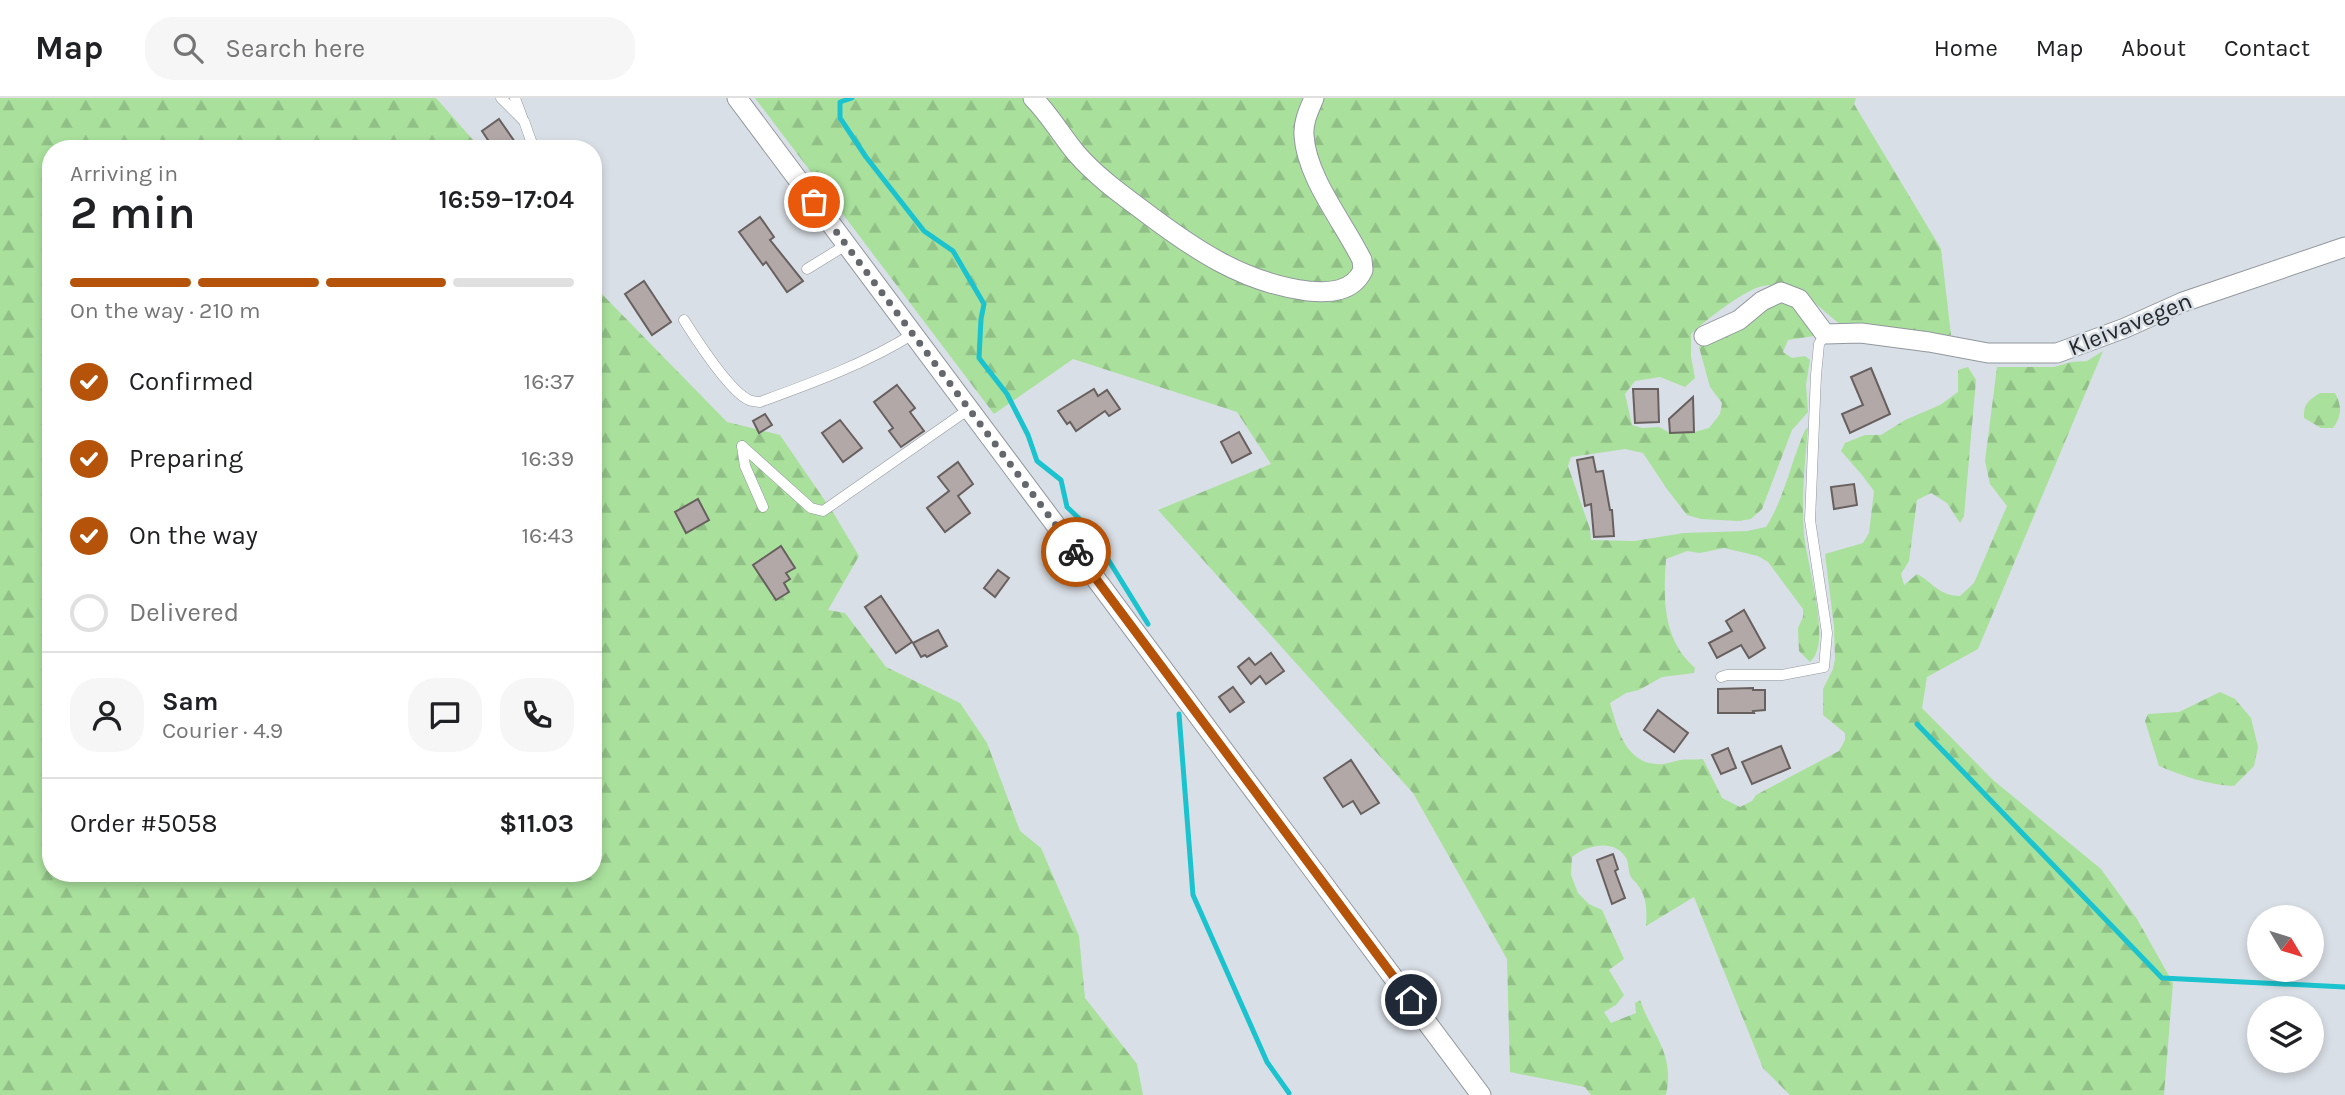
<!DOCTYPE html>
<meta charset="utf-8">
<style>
:root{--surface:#fff;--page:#f6f6f6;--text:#202124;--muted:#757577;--line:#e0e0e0;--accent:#b45309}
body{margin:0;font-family:Karla,sans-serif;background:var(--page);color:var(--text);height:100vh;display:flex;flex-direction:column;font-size:26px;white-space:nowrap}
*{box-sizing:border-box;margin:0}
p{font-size:23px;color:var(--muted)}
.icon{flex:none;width:38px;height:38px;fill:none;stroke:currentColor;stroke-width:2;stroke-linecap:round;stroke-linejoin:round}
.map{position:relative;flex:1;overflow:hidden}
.drawer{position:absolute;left:42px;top:42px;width:560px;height:742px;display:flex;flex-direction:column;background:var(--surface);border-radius:28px;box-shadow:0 4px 10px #0003}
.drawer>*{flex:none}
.needle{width:46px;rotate:128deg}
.controls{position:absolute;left:2247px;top:807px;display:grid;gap:14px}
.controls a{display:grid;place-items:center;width:77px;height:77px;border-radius:50%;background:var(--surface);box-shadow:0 4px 10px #0003;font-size:35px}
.pin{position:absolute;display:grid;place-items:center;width:60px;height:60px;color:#fff;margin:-30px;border:4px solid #fff;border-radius:50%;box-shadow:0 2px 7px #0007}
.courier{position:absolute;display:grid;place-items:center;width:70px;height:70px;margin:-35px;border:5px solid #b45309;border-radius:50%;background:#fff;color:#222;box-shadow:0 2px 9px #0007}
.headline em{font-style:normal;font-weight:600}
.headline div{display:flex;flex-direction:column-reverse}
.headline{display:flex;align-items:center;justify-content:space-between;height:119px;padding:0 28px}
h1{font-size:46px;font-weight:600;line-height:52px}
.bar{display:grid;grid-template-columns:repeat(4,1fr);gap:10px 7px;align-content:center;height:84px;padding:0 28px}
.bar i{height:9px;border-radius:5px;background:var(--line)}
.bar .selected{background:var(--accent)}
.bar p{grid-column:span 4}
.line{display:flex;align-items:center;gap:18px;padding:0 28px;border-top:2px solid var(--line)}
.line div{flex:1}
.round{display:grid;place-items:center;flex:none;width:74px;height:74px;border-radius:28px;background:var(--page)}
ol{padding:0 28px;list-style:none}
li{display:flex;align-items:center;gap:21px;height:77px}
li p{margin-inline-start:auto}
li .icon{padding:7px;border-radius:50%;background:var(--accent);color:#fff;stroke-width:4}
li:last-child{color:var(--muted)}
li i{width:38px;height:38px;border:4px solid var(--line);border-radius:50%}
header{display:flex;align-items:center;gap:42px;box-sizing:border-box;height:98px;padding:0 35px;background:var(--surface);border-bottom:2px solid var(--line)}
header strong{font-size:33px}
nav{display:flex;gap:38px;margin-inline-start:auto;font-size:24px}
.search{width:490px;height:63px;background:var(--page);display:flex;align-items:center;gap:18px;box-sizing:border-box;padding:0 24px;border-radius:28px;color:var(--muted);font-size:26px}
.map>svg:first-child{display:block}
.forest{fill:url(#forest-firs)}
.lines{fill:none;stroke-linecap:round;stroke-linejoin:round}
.stream{stroke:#1ac3ce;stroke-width:5}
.building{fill:#b1a8a7;stroke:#68605f;stroke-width:2}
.lane-casing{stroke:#91979d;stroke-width:11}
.street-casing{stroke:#91979d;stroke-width:21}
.lane{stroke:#fff;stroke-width:10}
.street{stroke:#fff;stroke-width:19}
.done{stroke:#64676c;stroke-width:7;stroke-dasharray:0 12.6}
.route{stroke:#b45309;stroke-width:9}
.labels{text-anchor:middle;stroke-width:5;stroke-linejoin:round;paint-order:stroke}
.street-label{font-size:24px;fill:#25272a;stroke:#d9dfe6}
</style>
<header>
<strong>Map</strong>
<div class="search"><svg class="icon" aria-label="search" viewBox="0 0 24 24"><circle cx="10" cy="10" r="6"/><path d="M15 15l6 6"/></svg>Search here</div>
<nav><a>Home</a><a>Map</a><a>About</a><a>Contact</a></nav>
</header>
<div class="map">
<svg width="2345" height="997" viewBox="0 0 2345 997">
<defs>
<pattern id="forest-firs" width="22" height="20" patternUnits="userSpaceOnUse" patternTransform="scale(1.75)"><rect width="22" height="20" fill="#a9e09c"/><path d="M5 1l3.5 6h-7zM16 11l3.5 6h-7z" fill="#91c087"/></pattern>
</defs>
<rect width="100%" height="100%" fill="#d9dfe6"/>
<g class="forest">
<path d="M 0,0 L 436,0 L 481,51 L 51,51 L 51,775 L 593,775 L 593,187 L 727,324 L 780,337 L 834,416 L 859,458 L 828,512 L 845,515 L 886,569 L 960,605 L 987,645 L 1020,733 L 1041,750 L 1079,838 L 1085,900 L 1137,966 L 1143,997 L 0,997 Z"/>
<path d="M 755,0 L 1856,0 L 1854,6 L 1941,151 L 1951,237 L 1933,240 L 1844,228 C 1829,220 1819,206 1805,198 C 1792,190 1774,184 1759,189 C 1739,196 1706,222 1691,236 L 1691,259 L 1695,280 L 1685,289 L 1660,279 L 1635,283 L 1625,296 L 1632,327 L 1642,330 L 1659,329 L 1670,335 L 1694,334 L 1709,330 L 1720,316 L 1722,305 L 1710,289 L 1699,249 L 1707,241 L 1781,200 L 1800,211 L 1814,238 L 1788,242 L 1783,254 L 1792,260 L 1805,258 L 1810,262 L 1806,287 L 1808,314 L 1792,332 L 1762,411 L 1751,421 L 1738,423 L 1701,421 L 1687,417 L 1667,391 L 1643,355 L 1625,351 L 1571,359 L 1568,368 L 1590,431 L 1591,442 L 1634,443 L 1684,435 L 1747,433 L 1766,429 C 1784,401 1791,364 1805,332 L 1808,329 C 1805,364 1801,402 1804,437 C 1807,464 1827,533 1816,555 C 1815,559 1812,561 1810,564 L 1799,553 L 1798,530 L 1803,519 L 1803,511 L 1768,464 L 1758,458 L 1724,450 L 1700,455 L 1687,453 L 1666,461 C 1663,502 1663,542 1695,570 L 1694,575 L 1662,579 L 1639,592 L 1626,595 L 1610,605 C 1618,634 1627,669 1664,666 C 1669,665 1675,663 1680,662 C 1687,661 1695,662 1703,661 L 1722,700 L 1740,709 L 1752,703 L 1756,697 L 1839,653 L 1845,642 L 1845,635 L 1823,617 L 1823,591 L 1833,571 L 1835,561 L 1834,529 L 1825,456 L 1863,445 L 1869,435 L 1874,393 L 1862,377 L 1841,353 L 1845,345 L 1865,337 L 1881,337 L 1905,322 L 1940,307 L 1958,294 L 1958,272 L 1968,269 L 1976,282 L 1964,418 L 1960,425 L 1947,405 L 1931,395 L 1917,402 L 1909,463 L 1901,476 L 1904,487 L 1917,476 C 1933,485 1940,498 1960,498 L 1974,485 L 2007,408 L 1990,386 L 1985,363 L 1997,269 L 2054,269 L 2071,264 L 2087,263 L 2103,253 L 1978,551 L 1927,579 L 1922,610 L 1993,682 L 2101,771 L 2137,821 L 2173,885 L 2164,997 L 1790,997 L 1763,970 L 1694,799 L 1646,828 C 1647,811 1647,799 1637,786 C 1633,781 1633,783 1630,777 C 1628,771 1629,765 1626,760 C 1615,740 1586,747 1572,759 L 1571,777 L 1578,795 L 1589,806 L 1602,812 L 1624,861 L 1609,872 L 1624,897 L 1616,907 L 1604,914 L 1611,925 L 1636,915 L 1635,905 L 1640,902 C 1653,939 1675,955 1666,997 L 1591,997 L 1585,989 L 1510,974 L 1507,861 L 1413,695 L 1158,412 L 1271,366 L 1237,314 L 1073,261 L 994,316 Z"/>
<path d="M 2320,295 L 2335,295 C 2342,308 2342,318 2333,330 L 2321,330 L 2304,320 C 2303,306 2309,302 2320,295 Z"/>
<path d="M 2220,594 L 2235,601 L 2251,620 L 2258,649 L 2254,668 L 2234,688 C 2207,687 2184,678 2159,668 L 2145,623 L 2148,616 L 2179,614 Z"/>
</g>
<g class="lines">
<g class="stream">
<path d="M 852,0 L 840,4 L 840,20 L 866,59 L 924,133 L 953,153 L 984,206 L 981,221 L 979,260 L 1007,296 L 1028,337 L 1037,363 L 1061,382 L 1067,409 L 1088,429 L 1148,526"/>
<path d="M 1179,616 L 1193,797 L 1267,964 L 1289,995"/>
<path d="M 1917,626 L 2162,880 L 2345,889"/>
</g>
</g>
<g class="building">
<path d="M 499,21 L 515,44 L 506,51 L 494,51 L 482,33 Z"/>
<path d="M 760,119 L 774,139 L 770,142 L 803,183 L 787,194 L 766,164 L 763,167 L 739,134 Z"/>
<path d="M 644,183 L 671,224 L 652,237 L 625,196 Z"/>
<path d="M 1871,270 L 1890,316 L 1850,335 L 1842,316 L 1863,307 L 1851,279 Z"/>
<path d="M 897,287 L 915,310 L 910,314 L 924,333 L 901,349 L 889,333 L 893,330 L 874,304 Z"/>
<path d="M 1094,291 L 1098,298 L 1107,292 L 1120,311 L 1109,318 L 1105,313 L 1076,333 L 1070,324 L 1067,326 L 1058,313 Z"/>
<path d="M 1633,291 L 1658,291 L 1659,324 L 1635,325 Z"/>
<path d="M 1693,299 L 1694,334 L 1670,335 L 1669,321 Z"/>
<path d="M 765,316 L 772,327 L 759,335 L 753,323 Z"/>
<path d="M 840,322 L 862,350 L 843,364 L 822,335 Z"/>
<path d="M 1239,334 L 1251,355 L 1232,365 L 1221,344 Z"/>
<path d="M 1593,359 L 1596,374 L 1603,373 L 1610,412 L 1612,412 L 1614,438 L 1594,439 L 1591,406 L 1585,408 L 1577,362 Z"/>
<path d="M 958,364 L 973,386 L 958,398 L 970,415 L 945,434 L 927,410 L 949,393 L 938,379 Z"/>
<path d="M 1854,386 L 1857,407 L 1834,411 L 1831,389 Z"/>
<path d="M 698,401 L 709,422 L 686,435 L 675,414 Z"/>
<path d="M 781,448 L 795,470 L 786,475 L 790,481 L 784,485 L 789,494 L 776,502 L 753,467 Z"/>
<path d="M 998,472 L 1009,480 L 995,499 L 984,490 Z"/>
<path d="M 881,498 L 912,544 L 896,555 L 865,509 Z"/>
<path d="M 1744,512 L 1765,550 L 1749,560 L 1741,547 L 1717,560 L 1709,545 L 1732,533 L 1726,523 Z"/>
<path d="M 938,532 L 947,548 L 927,559 L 925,557 L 921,559 L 913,545 Z"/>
<path d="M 1271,555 L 1284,573 L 1266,586 L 1260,578 L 1251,586 L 1238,569 L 1249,560 L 1255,567 Z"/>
<path d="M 1233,589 L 1244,604 L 1230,614 L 1219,599 Z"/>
<path d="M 1753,590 L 1753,592 L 1765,592 L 1765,612 L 1753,613 L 1754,615 L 1718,615 L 1718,591 Z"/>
<path d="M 1658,612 L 1688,635 L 1674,654 L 1644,632 Z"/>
<path d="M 1781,648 L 1790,670 L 1752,686 L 1742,664 Z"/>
<path d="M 1728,650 L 1736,670 L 1721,676 L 1712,657 Z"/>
<path d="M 1351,662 L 1379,705 L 1361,716 L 1353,703 L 1343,709 L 1324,680 Z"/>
<path d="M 1613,756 L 1618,771 L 1615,773 L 1625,800 L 1612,806 L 1597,762 Z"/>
</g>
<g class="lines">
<defs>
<g id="lane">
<path d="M 501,0 L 524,23 L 534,51"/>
<path d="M 515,0 L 522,19"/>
<path d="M 807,171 L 846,147"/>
<path d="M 684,222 C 696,241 729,293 749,302 C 751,303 758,304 760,304 C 812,285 865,266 913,236"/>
<path d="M 742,348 L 811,410 L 823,413 L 969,311"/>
<path d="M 742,348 L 745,368 L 763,409"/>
<path d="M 1721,579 L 1727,577 L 1782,577 L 1824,569 L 1827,535 L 1810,422 L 1816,277 L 1819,246 L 1825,236"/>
</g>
<g id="street">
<path d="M 737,0 L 1481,997"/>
<path d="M 1033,0 C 1050,17 1061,37 1076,55 C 1095,77 1118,94 1141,111 C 1192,150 1243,185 1308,193 C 1330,195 1353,194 1363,172 L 1362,162 C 1344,125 1306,79 1304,37 C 1303,24 1309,12 1314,0"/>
<path d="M 1704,238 L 1739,222 L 1762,203 L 1781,194 L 1799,201 L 1825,236 L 1861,235 L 1929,244 L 1988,255 L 2057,255 L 2125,230 L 2183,204 L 2345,149"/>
</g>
</defs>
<use href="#lane" class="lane-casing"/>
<use href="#street" class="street-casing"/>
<use href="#lane" class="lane"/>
<use href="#street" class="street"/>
</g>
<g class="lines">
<path class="done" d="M 814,104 L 1076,454"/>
<path class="route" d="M 1076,454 L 1411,902"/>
</g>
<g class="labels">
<g class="street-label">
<text transform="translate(2130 226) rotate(-22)" y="8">Kleivavegen</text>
</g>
</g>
</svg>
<div class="controls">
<a><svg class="needle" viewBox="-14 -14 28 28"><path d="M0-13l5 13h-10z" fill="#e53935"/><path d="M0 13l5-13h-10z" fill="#757577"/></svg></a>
<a><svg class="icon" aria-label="layers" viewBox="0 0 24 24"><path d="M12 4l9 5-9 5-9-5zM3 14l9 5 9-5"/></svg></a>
</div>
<div class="pin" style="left:814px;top:104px;background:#ea580c"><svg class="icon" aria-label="bag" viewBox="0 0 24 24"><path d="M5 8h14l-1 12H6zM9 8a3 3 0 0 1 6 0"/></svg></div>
<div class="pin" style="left:1411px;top:902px;background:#1f2937"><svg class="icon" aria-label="home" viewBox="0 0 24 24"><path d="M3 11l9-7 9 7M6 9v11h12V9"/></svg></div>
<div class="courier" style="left:1076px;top:454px"><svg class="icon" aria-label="bike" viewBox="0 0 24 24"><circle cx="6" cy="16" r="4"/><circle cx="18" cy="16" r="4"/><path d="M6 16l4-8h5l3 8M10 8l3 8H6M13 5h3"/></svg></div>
<section class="drawer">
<div class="headline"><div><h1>2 min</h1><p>Arriving in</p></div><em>16:59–17:04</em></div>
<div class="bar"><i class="selected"></i><i class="selected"></i><i class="selected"></i><i></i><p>On the way · 210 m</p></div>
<ol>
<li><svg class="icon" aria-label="check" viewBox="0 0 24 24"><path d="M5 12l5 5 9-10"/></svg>Confirmed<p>16:37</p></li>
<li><svg class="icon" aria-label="check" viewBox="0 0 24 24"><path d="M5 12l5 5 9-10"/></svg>Preparing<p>16:39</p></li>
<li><svg class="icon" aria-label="check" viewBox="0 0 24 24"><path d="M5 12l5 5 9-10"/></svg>On the way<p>16:43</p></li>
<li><i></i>Delivered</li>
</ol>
<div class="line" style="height:126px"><a class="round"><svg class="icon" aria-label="person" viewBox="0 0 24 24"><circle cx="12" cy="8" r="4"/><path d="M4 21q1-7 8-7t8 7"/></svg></a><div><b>Sam</b><p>Courier · 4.9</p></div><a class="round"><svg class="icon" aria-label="chat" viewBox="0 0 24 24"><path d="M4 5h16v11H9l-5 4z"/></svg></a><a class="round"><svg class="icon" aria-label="phone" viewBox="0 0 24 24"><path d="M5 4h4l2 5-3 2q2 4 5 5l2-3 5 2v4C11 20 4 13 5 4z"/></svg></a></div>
<div class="line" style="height:91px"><div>Order #5058</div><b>$11.03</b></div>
</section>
</div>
